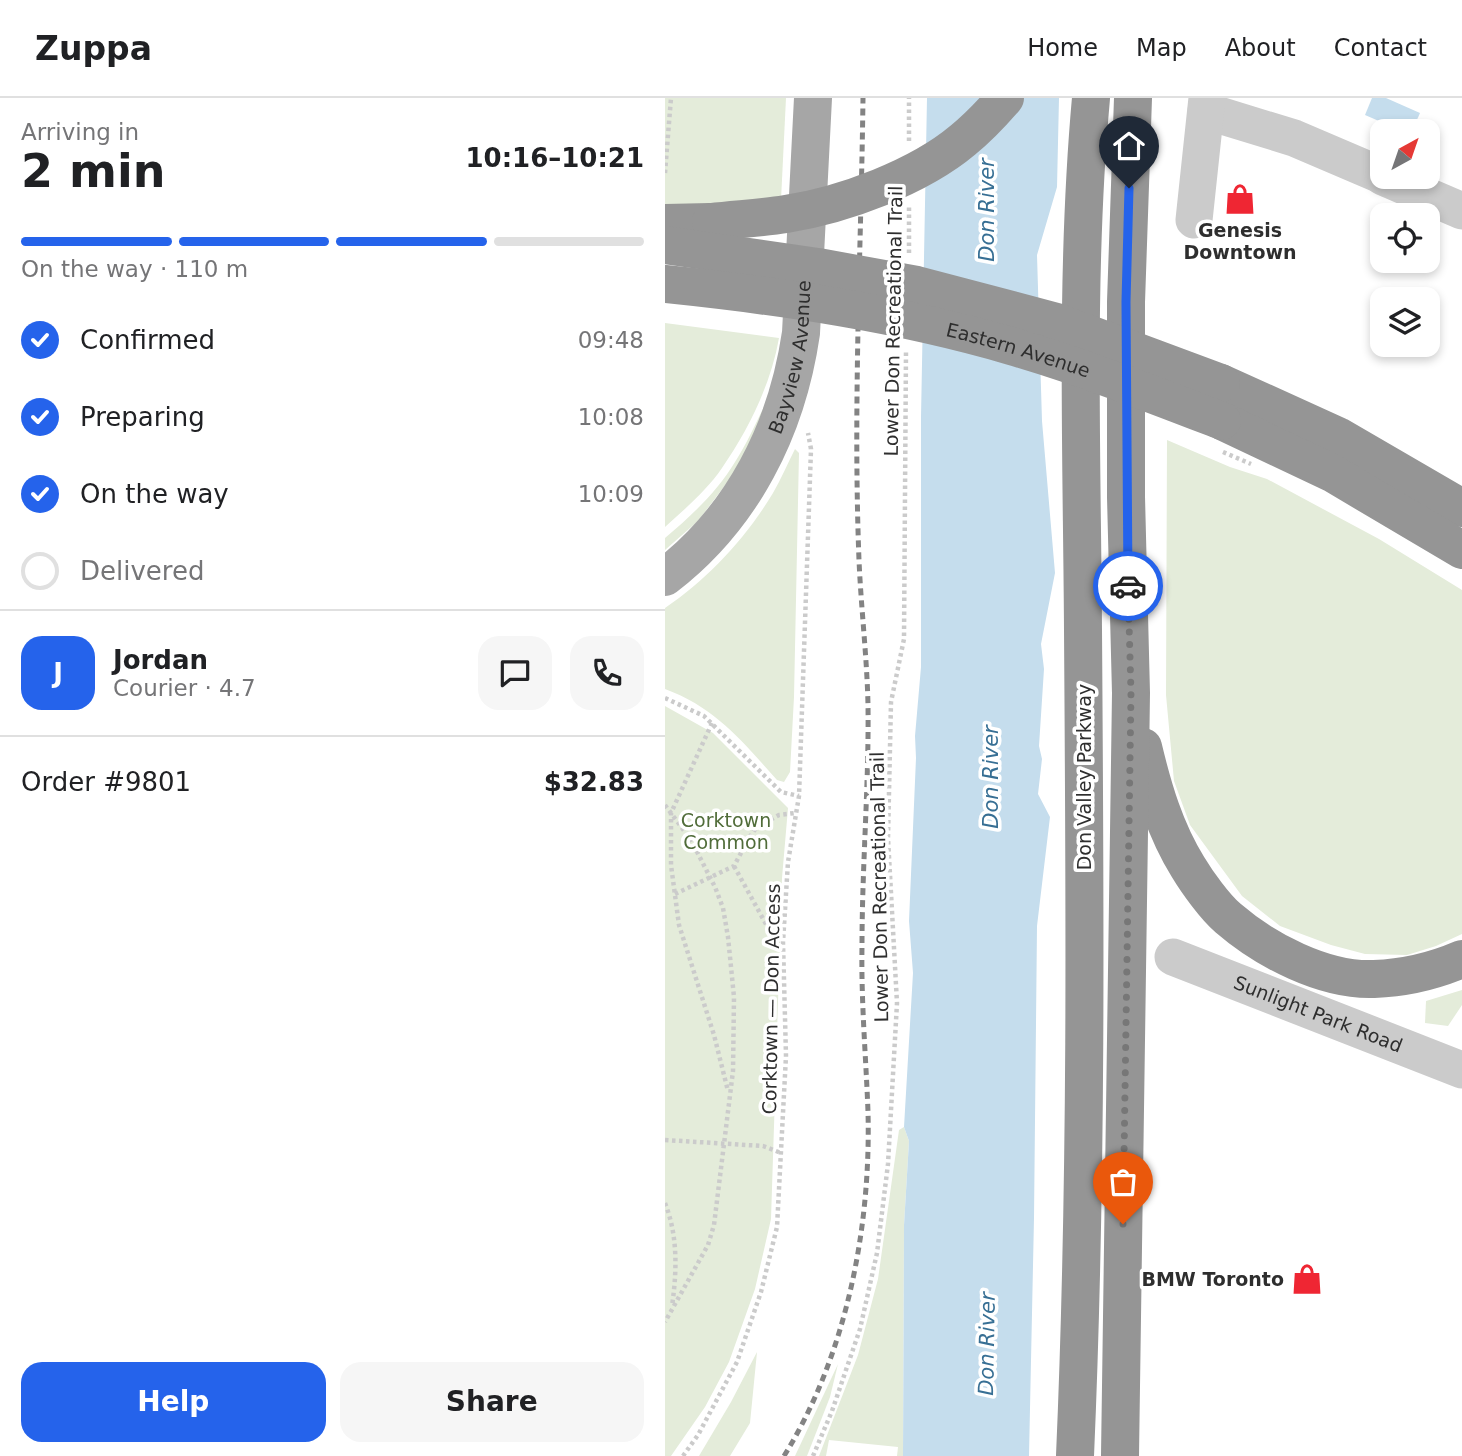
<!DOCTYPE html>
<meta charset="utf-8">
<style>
:root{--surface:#fff;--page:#f6f6f6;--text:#202124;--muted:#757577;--line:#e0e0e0;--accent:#2563eb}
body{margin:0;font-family:"DejaVu Sans",sans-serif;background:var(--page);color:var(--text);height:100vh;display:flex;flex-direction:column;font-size:26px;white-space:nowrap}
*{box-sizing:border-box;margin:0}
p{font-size:23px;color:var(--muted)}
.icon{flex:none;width:38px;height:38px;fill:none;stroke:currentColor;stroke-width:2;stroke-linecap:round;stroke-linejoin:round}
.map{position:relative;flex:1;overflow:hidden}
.sheet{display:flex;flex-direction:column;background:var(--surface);width:665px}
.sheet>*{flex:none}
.needle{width:46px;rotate:40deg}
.fabs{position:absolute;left:705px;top:21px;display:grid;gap:14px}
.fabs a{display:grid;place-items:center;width:70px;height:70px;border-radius:14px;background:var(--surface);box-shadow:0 4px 10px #0003;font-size:35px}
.pin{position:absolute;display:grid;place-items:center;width:60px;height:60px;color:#fff;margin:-72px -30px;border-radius:50% 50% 50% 0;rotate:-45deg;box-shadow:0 0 7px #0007}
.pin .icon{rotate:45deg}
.courier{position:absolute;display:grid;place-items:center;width:70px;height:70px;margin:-35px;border:5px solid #2563eb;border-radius:50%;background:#fff;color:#222;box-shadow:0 2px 9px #0007}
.head em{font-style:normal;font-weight:700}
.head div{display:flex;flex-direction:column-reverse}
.head{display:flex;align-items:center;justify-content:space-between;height:119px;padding:0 21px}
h1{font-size:46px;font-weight:700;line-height:52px}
.bar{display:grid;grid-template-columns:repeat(4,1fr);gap:10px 7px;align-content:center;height:84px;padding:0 21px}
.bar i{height:9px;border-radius:5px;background:var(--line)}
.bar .selected{background:var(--accent)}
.bar p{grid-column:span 4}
.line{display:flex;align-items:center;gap:18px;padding:0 21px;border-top:2px solid var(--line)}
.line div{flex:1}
.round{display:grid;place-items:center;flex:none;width:74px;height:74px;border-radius:21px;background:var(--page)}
ol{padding:0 21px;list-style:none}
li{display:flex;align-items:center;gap:21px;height:77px}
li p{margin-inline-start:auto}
li .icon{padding:7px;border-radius:50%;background:var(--accent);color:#fff;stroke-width:4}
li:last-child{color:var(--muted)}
li i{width:38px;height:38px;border:4px solid var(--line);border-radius:50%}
.cta{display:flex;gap:14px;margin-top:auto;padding:14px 21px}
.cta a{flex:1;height:80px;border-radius:21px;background:var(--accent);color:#fff;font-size:28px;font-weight:700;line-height:80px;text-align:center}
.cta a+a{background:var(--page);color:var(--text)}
header{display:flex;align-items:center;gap:42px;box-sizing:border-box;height:98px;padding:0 35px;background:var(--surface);border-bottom:2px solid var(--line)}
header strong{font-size:33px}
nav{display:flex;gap:38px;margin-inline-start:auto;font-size:24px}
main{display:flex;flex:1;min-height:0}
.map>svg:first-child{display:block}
.green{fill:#e4ecda}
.water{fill:#c5dded}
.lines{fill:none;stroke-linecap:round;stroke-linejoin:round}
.path{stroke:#cbcbcb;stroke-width:4.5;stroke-dasharray:3.5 3.5;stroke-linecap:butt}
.minor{stroke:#cbcbcb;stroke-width:37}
.major{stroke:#a6a6a6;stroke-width:38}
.highway{stroke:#959595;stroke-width:38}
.rail{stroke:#838383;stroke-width:5;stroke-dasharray:7 5;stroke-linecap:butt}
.path-bridge{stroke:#cbcbcb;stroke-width:4.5;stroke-dasharray:3.5 3.5;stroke-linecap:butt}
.highway-bridge{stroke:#959595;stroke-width:38}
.done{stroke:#777;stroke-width:7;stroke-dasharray:0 12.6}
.route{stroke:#2563eb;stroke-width:9}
.labels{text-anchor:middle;stroke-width:7;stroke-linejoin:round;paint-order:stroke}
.poi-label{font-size:19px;font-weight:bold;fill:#2e2e2e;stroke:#fff}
.street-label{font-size:19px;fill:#2e2e2e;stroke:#fff}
.park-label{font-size:19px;fill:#506c39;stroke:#fff}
.water-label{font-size:21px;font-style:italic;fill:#376f94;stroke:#fff}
</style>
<header>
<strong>Zuppa</strong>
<nav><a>Home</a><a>Map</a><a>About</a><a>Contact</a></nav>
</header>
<main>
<section class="sheet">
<div class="head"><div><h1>2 min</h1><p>Arriving in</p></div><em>10:16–10:21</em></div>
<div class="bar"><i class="selected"></i><i class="selected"></i><i class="selected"></i><i></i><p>On the way · 110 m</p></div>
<ol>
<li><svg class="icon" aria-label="check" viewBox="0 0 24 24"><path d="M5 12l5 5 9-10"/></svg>Confirmed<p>09:48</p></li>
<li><svg class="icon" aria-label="check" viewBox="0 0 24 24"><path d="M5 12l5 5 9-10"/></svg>Preparing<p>10:08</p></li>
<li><svg class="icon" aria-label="check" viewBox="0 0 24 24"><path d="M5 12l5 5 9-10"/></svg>On the way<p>10:09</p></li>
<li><i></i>Delivered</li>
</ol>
<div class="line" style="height:126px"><b class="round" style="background:var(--accent);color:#fff">J</b><div><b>Jordan</b><p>Courier · 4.7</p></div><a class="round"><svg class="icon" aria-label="chat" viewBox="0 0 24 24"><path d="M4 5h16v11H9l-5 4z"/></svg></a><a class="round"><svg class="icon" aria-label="phone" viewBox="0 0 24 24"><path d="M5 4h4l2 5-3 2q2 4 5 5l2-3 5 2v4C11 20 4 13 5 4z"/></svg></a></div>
<div class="line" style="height:91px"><div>Order #9801</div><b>$32.83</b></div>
<div class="cta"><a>Help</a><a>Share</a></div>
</section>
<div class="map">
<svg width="797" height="1358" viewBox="0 0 797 1358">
<rect width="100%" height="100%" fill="#fff"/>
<g class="green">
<path d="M 0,0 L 121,0 L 116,102 L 0,110 Z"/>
<path d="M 0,225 L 114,240 C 106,286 83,333 57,370 C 42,392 20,411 0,429 Z"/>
<path d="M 103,301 L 92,345 L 33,423 L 0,452 L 0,440 C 26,418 52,394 70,364 C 83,344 92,322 103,301 Z"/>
<path d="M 502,342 L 565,369 L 602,381 L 714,441 L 797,492 L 797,836 L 771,848 L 742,857 L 700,856 L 666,847 L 615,828 L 577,798 L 525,727 L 509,683 L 501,597 Z"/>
<path d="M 130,351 L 134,355 L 129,599 L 125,674 L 119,684 L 112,682 C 77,643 51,610 0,591 L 0,510 C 43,481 81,440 108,395 C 116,381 123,365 130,351 Z"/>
<path d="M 0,608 L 48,635 L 123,710 L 117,780 L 106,1121 L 90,1191 L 64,1264 L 40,1309 L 6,1358 L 0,1358 Z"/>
<path d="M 797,892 L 797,907 L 783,928 L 760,925 L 761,903 Z"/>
<path d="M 239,1029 L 244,1043 L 239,1127 L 238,1358 L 232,1358 L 233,1349 L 164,1342 L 161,1358 L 154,1358 L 193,1257 L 213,1181 L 234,1032 Z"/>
<path d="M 92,1254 L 85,1325 L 65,1358 L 34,1358 L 66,1304 Z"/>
<path d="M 173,1266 L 165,1299 L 142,1358 L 130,1358 Z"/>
</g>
<g class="water">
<path d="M 262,0 L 394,0 L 392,89 L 372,157 L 377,323 L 390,475 L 376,546 L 379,571 L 374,648 L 377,661 L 373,696 L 385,719 L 372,828 L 369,1120 L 364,1358 L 238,1358 L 239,1127 L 244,1043 L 239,1029 L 248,875 L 244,823 L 251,660 L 250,638 L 256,569 L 256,319 Z"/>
<path d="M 707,0 L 721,0 L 755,15 L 747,33 L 737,33 L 700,17 Z"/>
</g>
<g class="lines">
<g class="path">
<path d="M 244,43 L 244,0"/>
<path d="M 0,75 L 6,0"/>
<path d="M 244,155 L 244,108"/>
<path d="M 0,600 L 39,618 L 116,694 L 134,698"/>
<path d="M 47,625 L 6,715 L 6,767 L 14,827 L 49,937 L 63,993"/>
<path d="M 0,707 L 26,742 L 50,789 L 58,810 L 63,839 L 69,899 L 68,973 L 49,1127 L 43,1147 L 0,1224"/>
<path d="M 69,768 L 102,828 L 118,843"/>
<path d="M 10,796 L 69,768 L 84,740 L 91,730 L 114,717 L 130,715"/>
<path d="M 0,1042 L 98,1048 L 116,1055"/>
<path d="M 0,1105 C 13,1138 12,1173 7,1208"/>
<path d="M 18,1358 L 33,1337 L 72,1264 L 96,1194 L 112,1129 L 121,958 L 118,844 L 123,764 L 134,698 L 146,351 L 143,335"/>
<path d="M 148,1358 L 167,1313 L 195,1231 L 212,1155 L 223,1066 L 232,905 L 223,740 L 226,604 L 239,541 L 241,252"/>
</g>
<g class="minor">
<path d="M 541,13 L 629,40 L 718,78"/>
<path d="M 718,79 L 797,113"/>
<path d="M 529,122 L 542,0"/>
<path id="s1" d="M 508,859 L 797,972"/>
</g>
<path class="major" id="s2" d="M 0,479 C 78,419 122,331 136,235 L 148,0"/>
<g class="highway">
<path d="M 0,125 L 46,124"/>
<path d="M 556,285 L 673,338 L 797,410"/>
<path d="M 557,323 L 667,375 L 797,452"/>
<path d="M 478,649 C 488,691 500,732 523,769 C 532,784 550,809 563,820 C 600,852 659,883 709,881 C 740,880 769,873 797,861"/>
<path d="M 410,1358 C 422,1083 420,807 418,532 C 417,355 410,177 426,0"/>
<path d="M 455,1358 L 466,595 L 461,399 L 461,204 L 468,0"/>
</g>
<path class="rail" d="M 119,1358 C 181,1258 206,1131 203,1014 C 201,959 196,904 197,848 C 197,768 204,687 203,607 C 202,559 196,510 194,462 C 188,308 196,154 198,0"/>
<path class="path-bridge" d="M 558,354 L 586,366"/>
<g class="highway-bridge">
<path d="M 46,124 C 71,121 97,120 121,116 C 179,107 254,79 298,42 C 314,29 327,15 340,0"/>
<path d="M 0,147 L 153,169 L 252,187 L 392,224 L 556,285"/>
<path id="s3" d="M 0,186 C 116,198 233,215 346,248 C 418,269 487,296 557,323"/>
</g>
</g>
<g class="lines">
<path class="done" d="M 458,1126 L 466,595 L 463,488"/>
<path class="route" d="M 463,488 L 461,204 L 464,90"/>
</g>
<defs>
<symbol id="shop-bare" viewBox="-9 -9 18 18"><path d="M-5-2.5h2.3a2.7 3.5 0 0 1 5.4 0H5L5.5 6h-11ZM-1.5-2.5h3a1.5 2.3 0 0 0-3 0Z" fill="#ef2633" stroke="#fff" stroke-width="2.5" paint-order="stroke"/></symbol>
</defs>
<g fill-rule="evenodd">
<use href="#shop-bare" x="553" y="79" width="44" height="44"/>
<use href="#shop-bare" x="620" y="1159" width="44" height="44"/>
</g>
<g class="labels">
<g class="poi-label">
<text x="575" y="139">Genesis<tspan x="575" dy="22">Downtown</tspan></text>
<text x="619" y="1188" text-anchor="end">BMW Toronto</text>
</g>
<g class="street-label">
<text transform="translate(228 223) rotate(-89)" y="7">Lower Don Recreational Trail</text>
<text dy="7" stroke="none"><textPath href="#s3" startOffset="360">Eastern Avenue</textPath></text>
<text dy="7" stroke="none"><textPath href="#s2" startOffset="261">Bayview Avenue</textPath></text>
<text transform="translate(419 679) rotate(-90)" y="7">Don Valley Parkway</text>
<text transform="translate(214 789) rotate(-91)" y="7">Lower Don Recreational Trail</text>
<text transform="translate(106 901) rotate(-89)" y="7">Corktown — Don Access</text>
<text dy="7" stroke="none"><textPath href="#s1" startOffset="156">Sunlight Park Road</textPath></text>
</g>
<g class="park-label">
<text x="61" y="729">Corktown<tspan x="61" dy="22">Common</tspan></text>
</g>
<g class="water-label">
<text transform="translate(322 112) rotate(-90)" y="7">Don River</text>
<text transform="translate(326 679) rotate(-90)" y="7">Don River</text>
<text transform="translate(322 1246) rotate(-89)" y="7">Don River</text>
</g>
</g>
</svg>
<div class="fabs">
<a><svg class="needle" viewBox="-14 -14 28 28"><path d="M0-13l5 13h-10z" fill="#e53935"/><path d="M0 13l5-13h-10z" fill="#757577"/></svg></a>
<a><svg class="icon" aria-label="locate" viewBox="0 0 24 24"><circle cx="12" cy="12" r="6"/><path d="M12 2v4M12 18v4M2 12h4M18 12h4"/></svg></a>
<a><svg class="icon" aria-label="layers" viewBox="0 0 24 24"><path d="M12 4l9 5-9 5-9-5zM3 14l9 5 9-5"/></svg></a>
</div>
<div class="pin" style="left:458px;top:1126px;background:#ea580c"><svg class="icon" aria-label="bag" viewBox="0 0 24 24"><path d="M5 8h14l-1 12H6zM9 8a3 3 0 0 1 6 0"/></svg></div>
<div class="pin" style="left:464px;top:90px;background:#1f2937"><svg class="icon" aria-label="home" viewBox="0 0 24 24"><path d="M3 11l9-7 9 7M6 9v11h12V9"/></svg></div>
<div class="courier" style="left:463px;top:488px"><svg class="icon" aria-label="car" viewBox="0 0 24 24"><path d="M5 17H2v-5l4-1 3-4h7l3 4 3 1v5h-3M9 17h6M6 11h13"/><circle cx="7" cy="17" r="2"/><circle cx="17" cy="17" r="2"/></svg></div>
</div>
</main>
